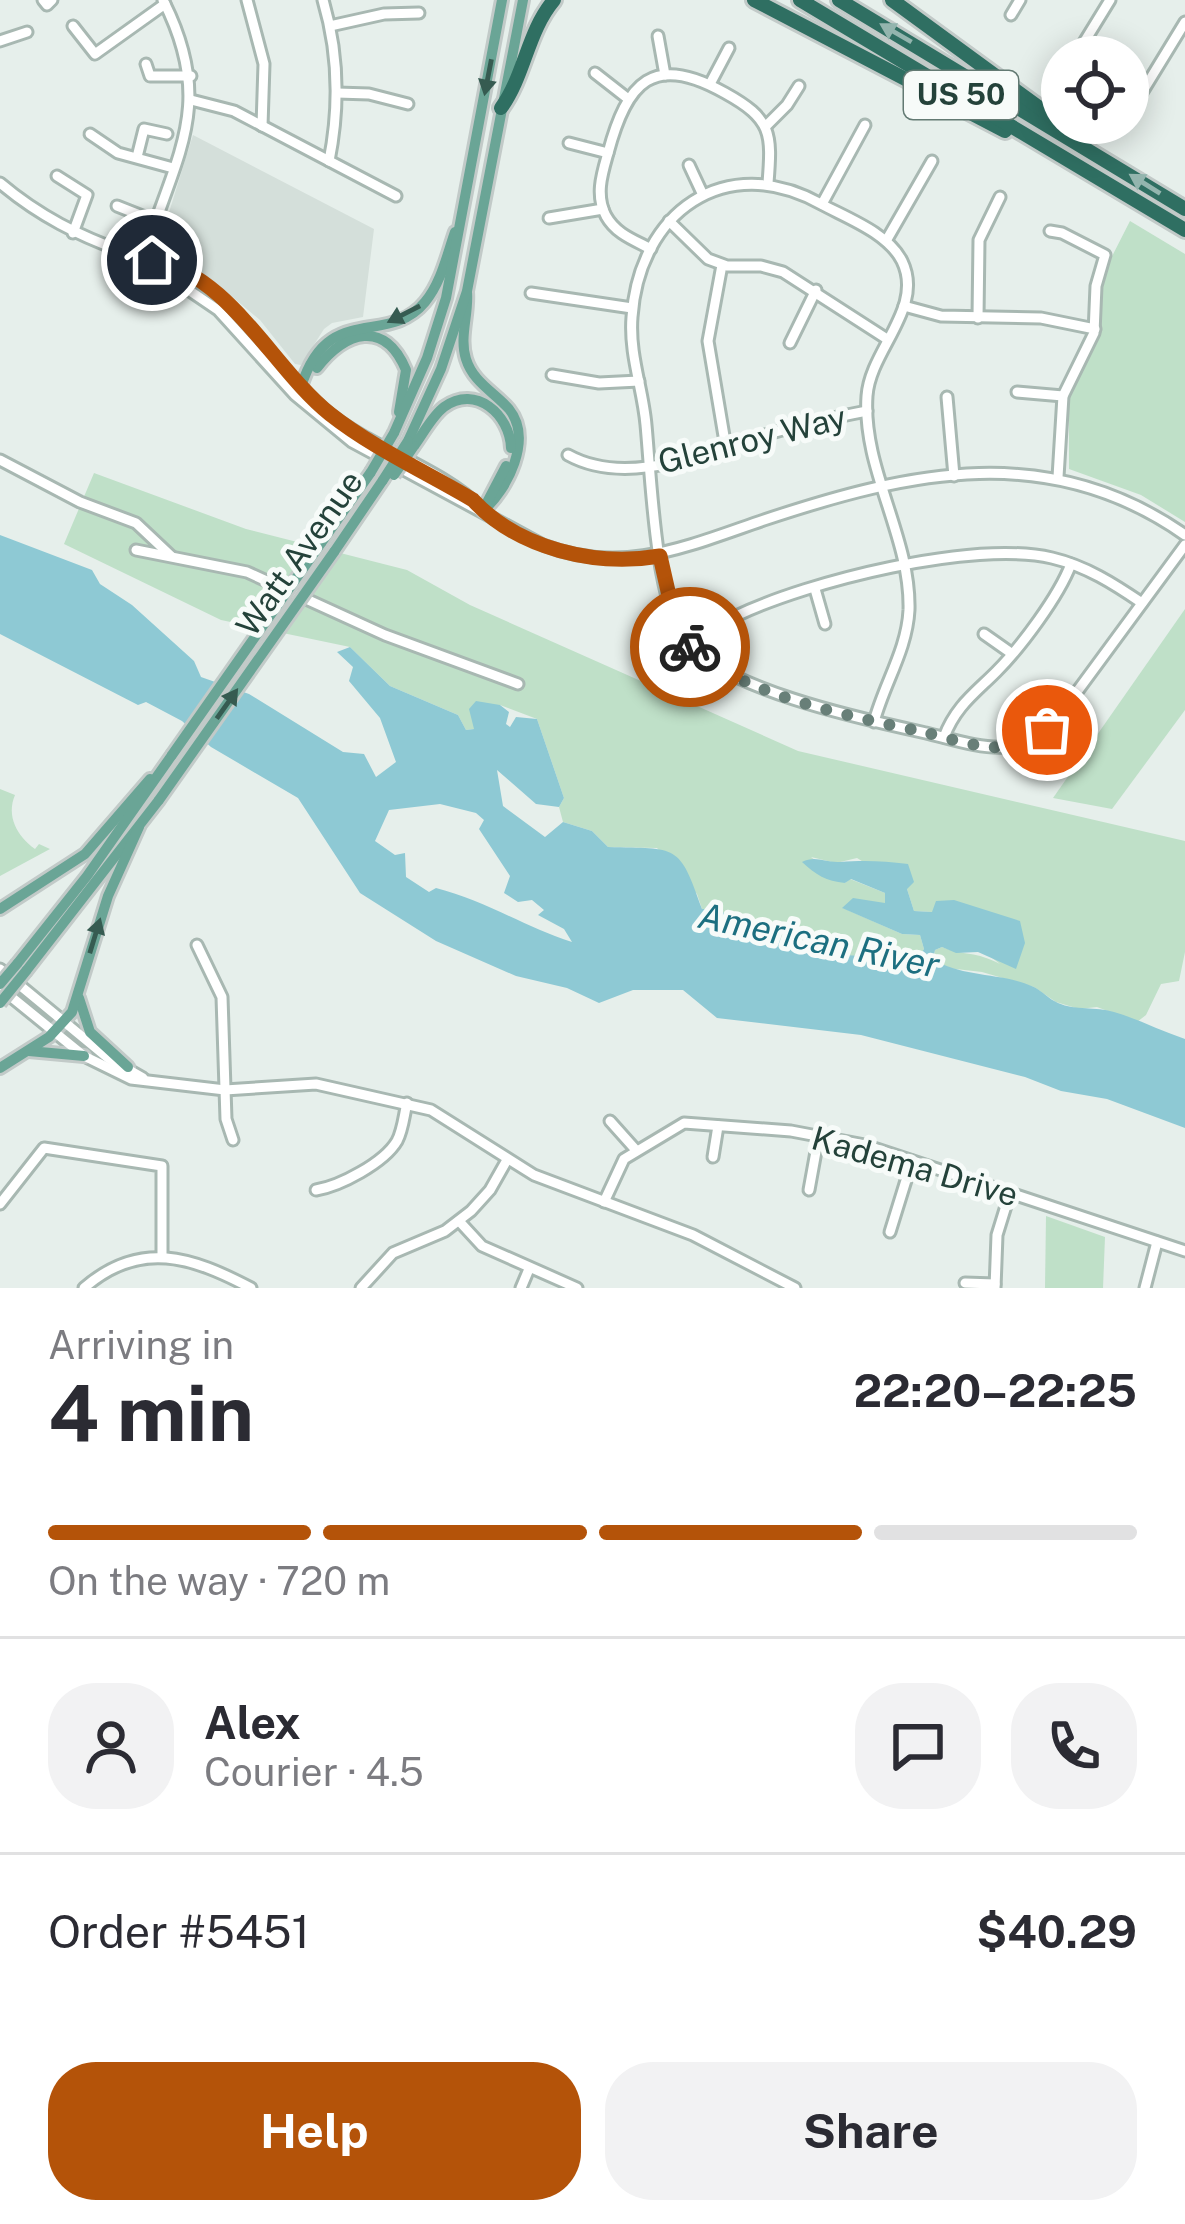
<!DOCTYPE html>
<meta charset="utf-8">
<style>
:root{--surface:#fff;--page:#f2f2f3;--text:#2b2b33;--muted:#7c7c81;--line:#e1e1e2;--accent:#b45309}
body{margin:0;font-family:"Public Sans",sans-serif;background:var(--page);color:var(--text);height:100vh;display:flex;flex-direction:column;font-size:45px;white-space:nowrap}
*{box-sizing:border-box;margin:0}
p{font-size:39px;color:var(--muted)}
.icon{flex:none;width:66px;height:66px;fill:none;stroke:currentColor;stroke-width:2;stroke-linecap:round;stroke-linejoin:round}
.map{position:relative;height:1288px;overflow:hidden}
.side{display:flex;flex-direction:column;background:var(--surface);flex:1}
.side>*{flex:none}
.controls{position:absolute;left:1041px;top:36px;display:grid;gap:24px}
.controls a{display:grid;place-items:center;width:108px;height:108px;border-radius:50%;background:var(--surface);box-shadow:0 6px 30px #0003;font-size:60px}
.pin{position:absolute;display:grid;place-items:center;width:102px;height:102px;color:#fff;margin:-51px;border:6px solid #fff;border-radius:50%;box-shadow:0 3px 12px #0007}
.courier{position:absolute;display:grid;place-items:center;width:120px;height:120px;margin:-60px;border:9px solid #b45309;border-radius:50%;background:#fff;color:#222;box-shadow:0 3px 15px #0007}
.head em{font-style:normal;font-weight:700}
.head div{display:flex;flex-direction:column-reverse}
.head{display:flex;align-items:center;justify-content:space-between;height:204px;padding:0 48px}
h1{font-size:78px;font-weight:700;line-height:90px}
.bar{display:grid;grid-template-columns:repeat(4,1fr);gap:18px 12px;align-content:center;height:144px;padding:0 48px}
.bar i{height:15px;border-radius:9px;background:var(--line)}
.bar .active{background:var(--accent)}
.bar p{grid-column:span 4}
.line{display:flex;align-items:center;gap:30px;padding:0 48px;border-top:3px solid var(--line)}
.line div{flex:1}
.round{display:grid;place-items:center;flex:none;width:126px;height:126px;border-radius:48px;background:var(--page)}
.action{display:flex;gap:24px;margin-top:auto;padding:24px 48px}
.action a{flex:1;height:138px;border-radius:48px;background:var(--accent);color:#fff;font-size:48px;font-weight:700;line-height:138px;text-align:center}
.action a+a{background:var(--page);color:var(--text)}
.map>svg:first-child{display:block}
.built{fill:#d4dfda}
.green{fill:#bfe0c8}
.water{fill:#8ec9d4;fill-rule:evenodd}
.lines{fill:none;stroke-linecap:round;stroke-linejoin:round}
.minor-casing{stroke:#a8b8b2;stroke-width:15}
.major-casing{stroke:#c2cac8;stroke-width:16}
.highway-casing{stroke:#c2cac8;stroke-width:20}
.minor{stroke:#fff;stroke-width:9}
.major{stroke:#6aa596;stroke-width:10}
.highway{stroke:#2f6f62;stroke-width:14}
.major-bridge-casing{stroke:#c2cac8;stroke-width:16;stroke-linecap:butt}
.major-bridge{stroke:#6aa596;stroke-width:10}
.oneway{fill:#93b5ae}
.oneway2{fill:#365b51}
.done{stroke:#687f78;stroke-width:12;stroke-dasharray:0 21.6}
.route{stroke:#b45309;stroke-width:15}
.labels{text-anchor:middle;stroke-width:10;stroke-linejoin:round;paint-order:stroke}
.shield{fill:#f7fbf9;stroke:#637a73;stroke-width:3}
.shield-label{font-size:30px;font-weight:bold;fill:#24423a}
.street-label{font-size:33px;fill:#24423a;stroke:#f7fbf9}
.water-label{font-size:36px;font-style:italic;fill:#1c6f80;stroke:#f7fbf9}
</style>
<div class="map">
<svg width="1185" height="1288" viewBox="0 0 1185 1288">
<rect width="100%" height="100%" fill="#e6efeb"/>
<path class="built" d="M 193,135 L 374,229 L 363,317 L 332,323 L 324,329 L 301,365 L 295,364 L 260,320 L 217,284 L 157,251 Z"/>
<g class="green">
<path d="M 1130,221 L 1185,254 L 1185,522 L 1141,495 L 1069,469 L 1069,400 L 1101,326 L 1102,276 Z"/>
<path d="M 94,473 L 246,529 L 407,570 L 470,605 L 798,751 L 1185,841 L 1185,952 L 1179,981 L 1161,984 L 1146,1015 L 1137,1022 L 1097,1007 L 1079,1009 L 1056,1002 L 1034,987 L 982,972 L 947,968 L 933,959 L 935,950 L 942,947 C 964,956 976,951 1000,964 L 932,912 L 914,911 L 907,889 L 857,858 L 836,863 L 811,857 L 845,883 L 850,879 L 885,893 L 885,904 L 843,908 L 902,934 L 920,935 L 924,949 L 917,960 L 808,953 L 716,909 L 702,909 L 697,894 L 657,848 L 608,847 L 592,831 L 563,822 L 559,807 L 564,798 L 537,719 L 500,705 L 474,729 L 466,730 L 458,715 L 390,686 L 350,647 L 221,620 L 64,544 Z"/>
<path d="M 1185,609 L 1185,710 L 1112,809 L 1053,798 Z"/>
<path d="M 0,789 L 15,795 C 6,816 17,836 35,849 L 39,844 L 50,849 L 0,876 Z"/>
<path d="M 1046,1216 L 1105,1237 L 1103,1288 L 1045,1288 Z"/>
</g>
<path class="water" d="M 0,535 L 92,570 L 100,584 L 132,605 L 194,661 L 201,677 L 249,694 L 343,752 L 364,754 L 376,777 L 396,762 L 380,718 L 349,681 L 353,667 L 337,652 L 350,647 L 390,686 L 458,715 L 466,730 L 474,729 L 469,709 L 476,701 L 500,705 L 509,712 L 506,724 L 510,727 L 516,717 L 537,719 L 564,798 L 559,807 L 536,804 L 497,770 L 503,806 L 545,837 L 563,822 L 592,831 L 608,847 C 678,849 679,843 702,909 L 716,909 L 808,953 L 917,959 L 924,949 L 920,935 L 902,934 L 842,908 L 853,898 L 885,903 L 885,893 L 851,879 L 845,883 C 826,881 816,875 802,862 C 816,855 825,863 840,862 C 864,860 884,861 908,864 L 914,882 L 907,889 L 914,911 L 932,912 L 936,901 L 954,900 L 1020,921 L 1025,943 L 1016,969 L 978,952 L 956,953 L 942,947 L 935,950 L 933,959 C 962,978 1002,972 1034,987 C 1042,991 1049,999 1058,1003 C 1076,1011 1095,1006 1114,1012 C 1138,1019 1161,1031 1185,1039 L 1185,1128 L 1107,1099 L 1061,1091 L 1025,1077 L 861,1035 L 717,1018 L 683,990 L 633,990 L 599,1003 L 567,988 L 516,976 L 436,941 L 360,893 L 298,798 L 211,747 L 182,721 L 146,702 L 138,705 L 0,634 ZM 440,804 L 476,813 L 484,820 L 479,829 L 510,876 L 504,893 L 518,902 L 532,900 L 544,910 L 538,915 L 564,929 L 572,942 C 525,927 484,900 436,888 L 429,892 L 406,877 L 405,853 L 395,855 L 375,841 L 389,810 Z"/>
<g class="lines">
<defs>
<g id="minor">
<path d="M 43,0 L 47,5 L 52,0"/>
<path d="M 247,0 L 264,64 L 262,126"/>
<path d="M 323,0 C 339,54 340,106 329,161"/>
<path d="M 1011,15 L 1020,0"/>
<path d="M 73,26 L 95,54 L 165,4"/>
<path d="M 330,26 L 384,14 L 419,13"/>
<path d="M 658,36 L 665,75"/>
<path d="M 0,41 L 27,32"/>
<path d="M 1075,57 L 1110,0"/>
<path d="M 146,64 L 150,76 L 191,76"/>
<path d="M 595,73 L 627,98"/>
<path d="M 710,84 L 729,48"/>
<path d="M 337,93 L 369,94 L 408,104"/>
<path d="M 1138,99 L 1185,22"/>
<path d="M 191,100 L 234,111 L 396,196"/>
<path d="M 766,126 L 787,105 L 799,86"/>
<path d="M 90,134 L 118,153 L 173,168"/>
<path d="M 569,143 L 608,153"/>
<path d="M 137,157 L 144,129 L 167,134"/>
<path d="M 689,165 L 703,195"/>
<path d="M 57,176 L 87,195 L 73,233"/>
<path d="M 0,183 C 39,216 79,236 127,253 C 148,261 168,264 187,275 C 248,309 278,374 331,415 C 371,447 447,472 479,507"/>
<path d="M 822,204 L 865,125"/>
<path d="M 117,206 L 155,221"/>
<path d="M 549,218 L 603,209"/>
<path d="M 669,221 L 708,259 L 727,266 L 761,266 L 783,272 L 887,339"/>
<path d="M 1050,231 L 1062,233 L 1105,255 L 1096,286 L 1094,333 L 1063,396 L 1058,477"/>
<path d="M 886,241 L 932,161"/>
<path d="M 651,249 C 634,240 616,234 606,216 C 595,195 602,174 608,153 C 627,82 653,52 725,93 C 772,119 772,133 768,183"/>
<path d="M 143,259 L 218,310 L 295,395 L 352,442 L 543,545 C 622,576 688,546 764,520 C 911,471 1050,440 1185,535"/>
<path d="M 143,259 C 175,155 217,106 163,0"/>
<path d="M 722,265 L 708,341 L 726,448"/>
<path d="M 531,293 L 632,308"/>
<path d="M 904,306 L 941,316 L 1041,318 L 1095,329"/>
<path d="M 978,318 L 979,240 L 1000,197"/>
<path d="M 790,343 L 816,290"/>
<path d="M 552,375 L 599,383 L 639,381"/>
<path d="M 1017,392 L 1063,396"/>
<path d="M 947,397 L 954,476"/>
<path d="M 568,455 C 626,487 700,454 758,437 C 794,426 830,418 867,411"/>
<path d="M 0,460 L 80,502 L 136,523 L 171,556"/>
<path d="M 136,550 L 247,572 L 385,635 L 518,684"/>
<path d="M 815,589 L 825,624"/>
<path d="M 984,634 L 1011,653"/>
<path d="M 690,647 C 705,635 719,624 736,616 C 809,581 973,540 1052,558 C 1086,566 1114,584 1142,603"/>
<path d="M 874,722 C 884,684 907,650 909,610 C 911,537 862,469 867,396 C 870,350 925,308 902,261 C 888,233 847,218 821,204 C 725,150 639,213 632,317 C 629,355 643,389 646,425 C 651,477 655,597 684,639 C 719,689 866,720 926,733 C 951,739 980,749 1006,747 C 1025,746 1040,736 1054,723 L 1185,545"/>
<path d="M 944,737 C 956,706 974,694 996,672 C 1021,647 1059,596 1071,564"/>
<path d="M 197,945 L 222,997 L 226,1119 L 233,1140"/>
<path d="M 0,969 L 108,1058 L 143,1078"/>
<path d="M 4,991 L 84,1056 L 131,1079 L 225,1090 L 316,1084 L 431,1110 L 534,1175 L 693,1235 L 795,1288"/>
<path d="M 610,1121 L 635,1149"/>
<path d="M 713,1157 L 718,1126"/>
<path d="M 316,1190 C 340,1186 384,1163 397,1141 C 403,1130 404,1115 407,1103"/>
<path d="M 809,1190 L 819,1135"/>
<path d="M 604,1202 L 624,1159 L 684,1123 L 791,1131 L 865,1145 L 1185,1251"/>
<path d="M 0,1204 L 44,1148 L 162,1166 L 162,1257"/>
<path d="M 459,1221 L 482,1246 L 577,1288"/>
<path d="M 890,1232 L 912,1161"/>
<path d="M 965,1283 L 995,1284"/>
<path d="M 84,1288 C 140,1239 192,1257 251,1288"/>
<path d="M 361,1288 L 393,1253 L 445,1231 L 471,1211 L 490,1190 L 507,1160"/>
<path d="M 521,1288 L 529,1269"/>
<path d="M 995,1288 L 997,1235 L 1010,1193"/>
<path d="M 1145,1288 L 1157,1242"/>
</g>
<g id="major">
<path d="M 467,292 C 469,314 459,337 466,359 C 473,382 494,392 509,409 C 533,439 508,489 483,511"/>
<path d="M 317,368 C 345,331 385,319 406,370 L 399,412"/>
<path d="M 301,387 C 328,300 387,348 425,302 C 441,283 447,255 455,232"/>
<path d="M 394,433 L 427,358 L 446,298 L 502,0"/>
<path d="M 408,441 L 441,369 L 467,291 L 523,0"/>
<path d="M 414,446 C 423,434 432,416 444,407 C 476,384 510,415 511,448"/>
<path d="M 484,508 L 506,466"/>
<path d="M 321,543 L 371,472"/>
<path d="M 334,552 L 383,480"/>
<path d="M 0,909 L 85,854 L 150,779"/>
<path d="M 17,964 L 87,876 L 172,755"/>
<path d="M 26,971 L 159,800"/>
<path d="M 79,998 L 90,1032 L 128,1067"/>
<path d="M 29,1051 L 84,1056"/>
<path d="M 0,1068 L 49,1037 L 72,1012 L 108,896 L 139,827"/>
</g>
<g id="highway">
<path d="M 754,0 L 1005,131"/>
<path d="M 800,0 L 1185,230"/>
<path d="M 839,0 L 1185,209"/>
<path d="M 892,0 L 1063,125"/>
<path d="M 501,108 C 525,75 527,32 554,0"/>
</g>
</defs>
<use href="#minor" class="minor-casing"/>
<use href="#major" class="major-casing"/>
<use href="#highway" class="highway-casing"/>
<use href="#minor" class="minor"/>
<use href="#major" class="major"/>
<use href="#highway" class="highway"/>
<defs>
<g id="major-bridge">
<path d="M 371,472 L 394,433"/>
<path d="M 394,475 L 414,446"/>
<path d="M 383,480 L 408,441"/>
<path d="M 172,755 L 321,543"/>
<path d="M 159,800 L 334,552"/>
<path d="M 0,984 L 17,964"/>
<path d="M 0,1003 L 26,971"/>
</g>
</defs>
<use href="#major-bridge" class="major-bridge-casing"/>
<use href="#major-bridge" class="major-bridge"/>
</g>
<defs><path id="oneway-solid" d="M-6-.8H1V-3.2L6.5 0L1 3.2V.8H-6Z" transform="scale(3)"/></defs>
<g class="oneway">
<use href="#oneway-solid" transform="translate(896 33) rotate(-150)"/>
<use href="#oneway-solid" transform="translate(1145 184) rotate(-148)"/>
</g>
<g class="oneway2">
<use href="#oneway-solid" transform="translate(488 77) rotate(101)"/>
<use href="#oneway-solid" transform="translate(404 314) rotate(153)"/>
<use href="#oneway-solid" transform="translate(227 704) rotate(-55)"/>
<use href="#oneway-solid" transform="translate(95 936) rotate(-73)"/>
</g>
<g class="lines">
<path class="done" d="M 690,647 C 746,697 851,716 923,732 C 949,738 978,749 1005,747 C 1021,746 1034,740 1047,730"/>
<path class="route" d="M 152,260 C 229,273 274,370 330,414 C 373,448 426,472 473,500 C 518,549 596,567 660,556 L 675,622 L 690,647"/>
</g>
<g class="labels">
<rect class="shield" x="904" y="71" width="114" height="48" rx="9"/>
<g class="shield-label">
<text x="961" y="105">US 50</text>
</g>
<g class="street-label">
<text transform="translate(752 439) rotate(-14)" y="12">Glenroy Way</text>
<text transform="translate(299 553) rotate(-55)" y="12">Watt Avenue</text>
<text transform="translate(915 1166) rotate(16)" y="12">Kadema Drive</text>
</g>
<g class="water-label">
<text transform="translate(819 940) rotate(12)" y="13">American River</text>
</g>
</g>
</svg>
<div class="controls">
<a><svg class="icon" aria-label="locate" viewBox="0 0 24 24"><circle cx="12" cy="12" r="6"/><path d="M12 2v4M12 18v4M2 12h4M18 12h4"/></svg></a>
</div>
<div class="pin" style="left:1047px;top:730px;background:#ea580c"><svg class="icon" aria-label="bag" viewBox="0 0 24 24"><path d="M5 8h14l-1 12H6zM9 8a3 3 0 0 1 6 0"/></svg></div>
<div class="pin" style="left:152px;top:260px;background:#1f2937"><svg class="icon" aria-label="home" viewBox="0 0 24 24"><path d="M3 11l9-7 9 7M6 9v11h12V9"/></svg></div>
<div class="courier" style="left:690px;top:647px"><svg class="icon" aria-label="bike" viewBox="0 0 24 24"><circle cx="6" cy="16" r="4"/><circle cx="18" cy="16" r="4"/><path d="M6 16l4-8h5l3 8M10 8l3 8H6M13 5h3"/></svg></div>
</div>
<section class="side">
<div class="head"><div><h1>4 min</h1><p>Arriving in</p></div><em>22:20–22:25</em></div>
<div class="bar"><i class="active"></i><i class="active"></i><i class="active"></i><i></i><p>On the way · 720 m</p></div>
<div class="line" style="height:216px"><a class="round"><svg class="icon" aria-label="person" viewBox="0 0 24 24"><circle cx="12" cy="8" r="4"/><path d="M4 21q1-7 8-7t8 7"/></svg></a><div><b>Alex</b><p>Courier · 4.5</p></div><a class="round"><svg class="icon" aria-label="chat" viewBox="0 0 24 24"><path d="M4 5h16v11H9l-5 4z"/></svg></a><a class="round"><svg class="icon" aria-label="phone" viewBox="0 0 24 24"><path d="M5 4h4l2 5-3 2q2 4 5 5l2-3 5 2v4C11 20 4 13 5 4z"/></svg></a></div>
<div class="line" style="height:156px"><div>Order #5451</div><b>$40.29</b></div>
<div class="action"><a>Help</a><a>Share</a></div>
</section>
